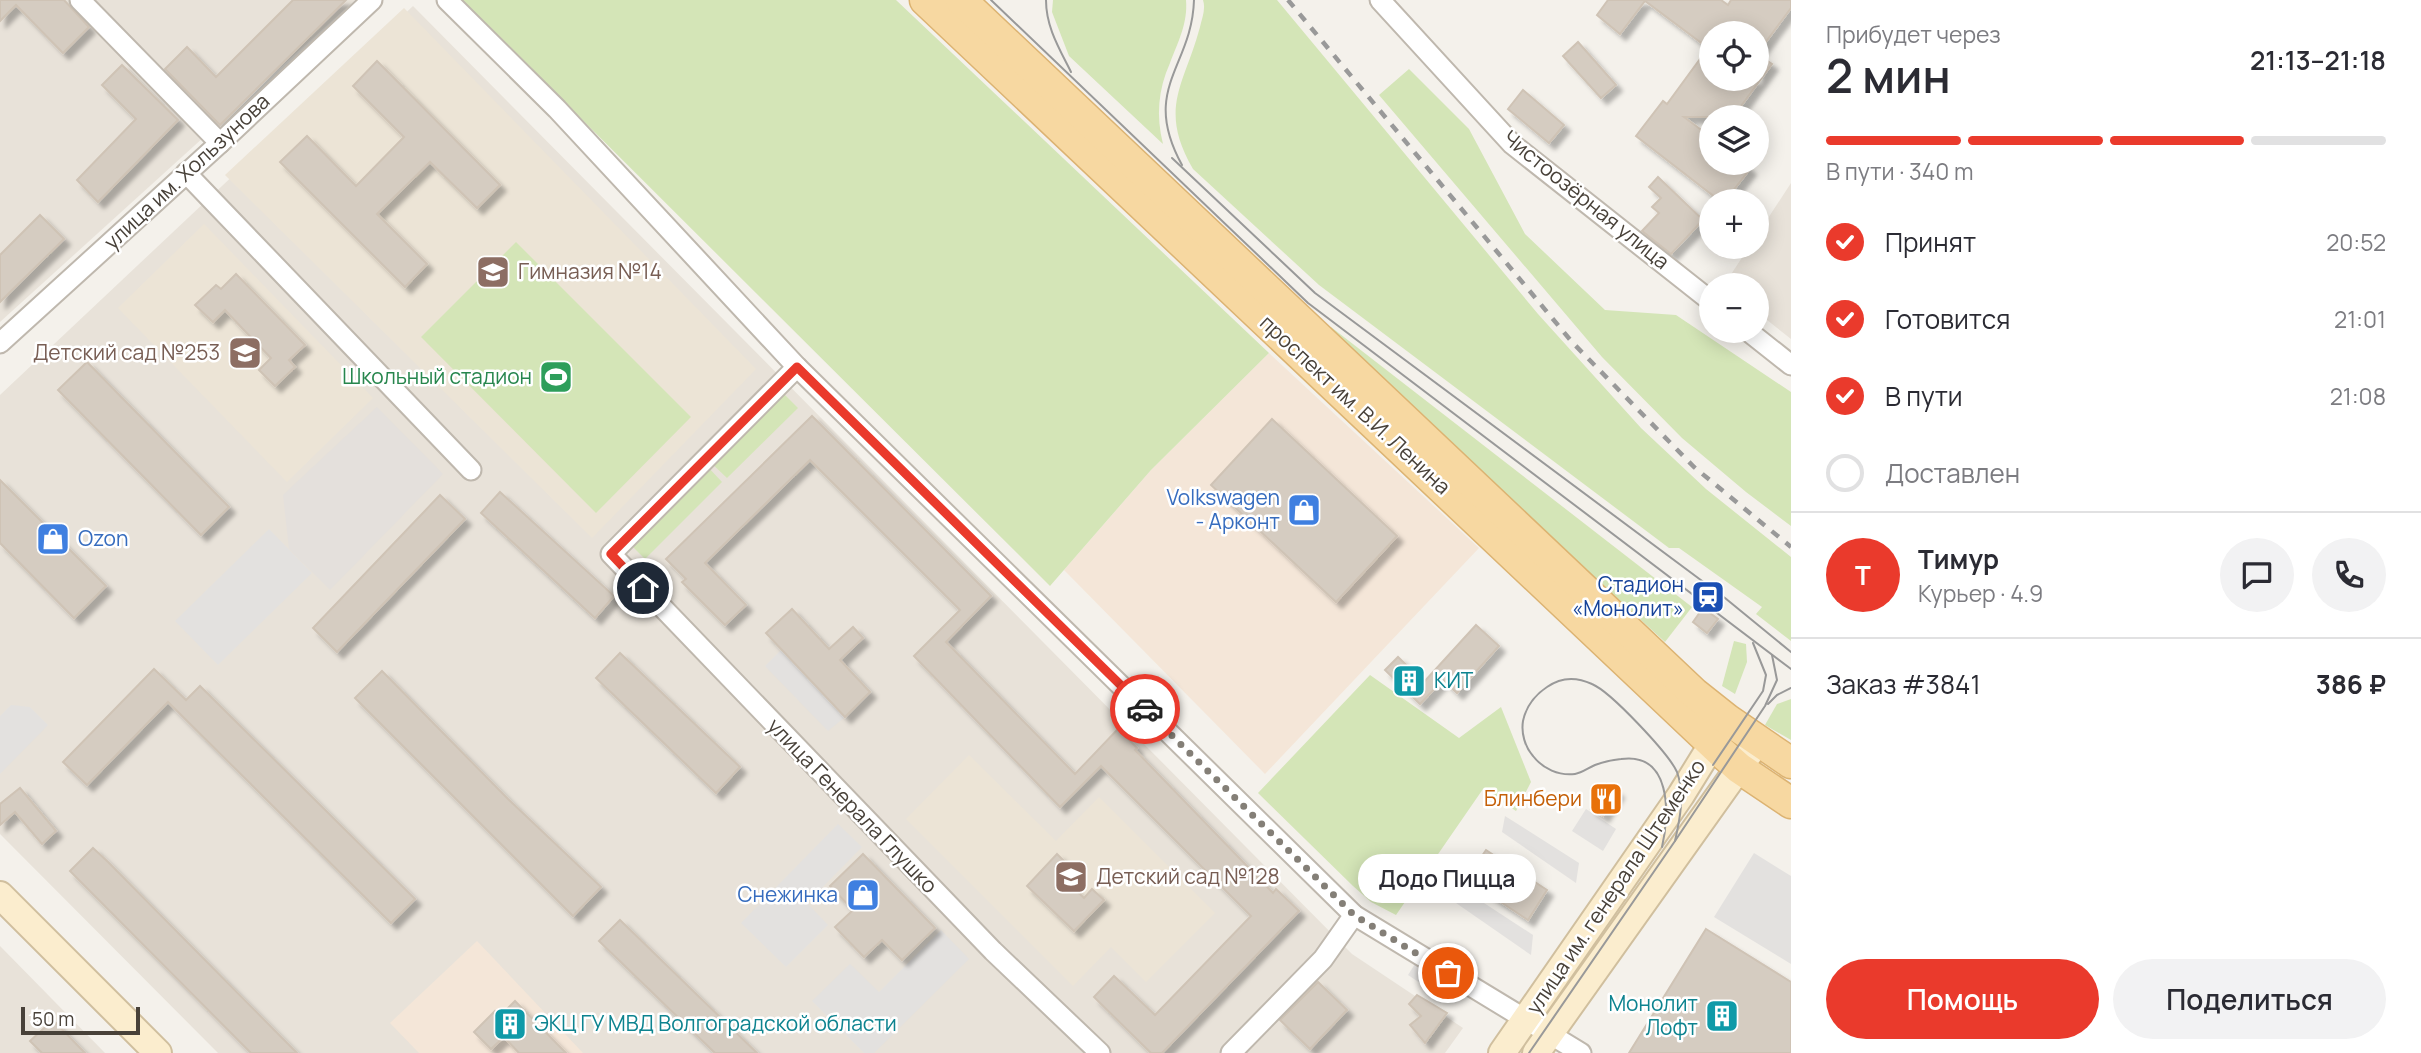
<!DOCTYPE html>
<html lang="ru">
<meta charset="utf-8">
<style>
:root{--surface:#fff;--page:#f2f2f3;--text:#2b2b33;--muted:#7c7c81;--line:#e1e1e2;--accent:#ea3a2c}
body{margin:0;font-family:Manrope,sans-serif;background:var(--page);color:var(--text);height:100vh;display:flex;flex-direction:column;font-size:26px;white-space:nowrap}
*{box-sizing:border-box;margin:0}
p{font-size:23px;color:var(--muted)}
.icon{flex:none;width:38px;height:38px;fill:none;stroke:currentColor;stroke-width:2;stroke-linecap:round;stroke-linejoin:round}
.map{position:relative;flex:1;overflow:hidden}
.side{display:flex;flex-direction:column;background:var(--surface);width:630px}
.side>*{flex:none}
.controls{position:absolute;left:1699px;top:21px;display:grid;gap:14px}
.controls a{display:grid;place-items:center;width:70px;height:70px;border-radius:50%;background:var(--surface);box-shadow:0 4px 18px #0003;font-size:35px}
.scale{position:absolute;left:21px;bottom:18px;width:119px;box-sizing:border-box;padding-left:7px;border:4px solid #484139;border-top:0;font-size:19px;line-height:24px;white-space:nowrap;color:#484139;-webkit-text-stroke:5px #fff;paint-order:stroke}
.pin{position:absolute;display:grid;place-items:center;width:60px;height:60px;color:#fff;margin:-30px;border:4px solid #fff;border-radius:50%;box-shadow:0 2px 7px #0007}
.courier{position:absolute;display:grid;place-items:center;width:70px;height:70px;margin:-35px;border:5px solid #ea3a2c;border-radius:50%;background:#fff;color:#222;box-shadow:0 2px 9px #0007}
.bubble{position:absolute;height:49px;border-radius:24px;background:var(--surface);box-shadow:0 4px 18px #0003;font-size:23px;font-weight:600;line-height:49px;text-align:center}
.overview em{font-style:normal;font-weight:600}
.overview div{display:flex;flex-direction:column-reverse}
.overview{display:flex;align-items:center;justify-content:space-between;height:119px;padding:0 35px}
h1{font-size:46px;font-weight:600;line-height:52px}
.bar{display:grid;grid-template-columns:repeat(4,1fr);gap:10px 7px;align-content:center;height:84px;padding:0 35px}
.bar i{height:9px;border-radius:5px;background:var(--line)}
.bar .current{background:var(--accent)}
.bar p{grid-column:span 4}
.line{display:flex;align-items:center;gap:18px;padding:0 35px;border-top:2px solid var(--line)}
.line div{flex:1}
.round{display:grid;place-items:center;flex:none;width:74px;height:74px;border-radius:37px;background:var(--page)}
ol{padding:0 35px;list-style:none}
li{display:flex;align-items:center;gap:21px;height:77px}
li p{margin-inline-start:auto}
li .icon{padding:7px;border-radius:50%;background:var(--accent);color:#fff;stroke-width:4}
li:last-child{color:var(--muted)}
li i{width:38px;height:38px;border:4px solid var(--line);border-radius:50%}
.primary-button{display:flex;gap:14px;margin-top:auto;padding:14px 35px}
.primary-button a{flex:1;height:80px;border-radius:42px;background:var(--accent);color:#fff;font-size:28px;font-weight:600;line-height:80px;text-align:center}
.primary-button a+a{background:var(--page);color:var(--text)}
main{display:flex;flex:1;min-height:0}
.map>svg:first-child{display:block}
.residential{fill:#e8e2d9}
.commercial{fill:#f4e6d8}
.industrial{fill:#e4e0dc}
.education{fill:#ece4d6}
.green{fill:#d4e5b7}
.parking{fill:#e3e1df}
.building{fill:#d5ccc1;stroke:#cfc3b5;stroke-width:2;fill-rule:evenodd;filter:url(#shadow)}
.lines{fill:none;stroke-linecap:round;stroke-linejoin:round}
.street-casing{stroke:#bfb8ae;stroke-width:23}
.secondary-casing{stroke:#d0bf9e;stroke-width:30}
.primary-casing{stroke:#dcb372;stroke-width:33}
.street{stroke:#fff;stroke-width:19}
.secondary{stroke:#fbedce;stroke-width:26}
.primary{stroke:#f7d8a1;stroke-width:30}
.tram{stroke:#999;stroke-width:2}
.rail{stroke:#999;stroke-width:4.5;stroke-dasharray:9 9;stroke-linecap:butt}
.done{stroke:#847f77;stroke-width:7;stroke-dasharray:0 12.6}
.route{stroke:#ea3a2c;stroke-width:9}
.labels{text-anchor:middle;stroke-width:5;stroke-linejoin:round;paint-order:stroke}
.street-label{font-size:21px;fill:#484139;stroke:#fff}
.education-label{font-size:21px;fill:#785e54;stroke:#fff;text-anchor:start}
.leisure-label{font-size:21px;fill:#27864d;stroke:#fff;text-anchor:end}
.shop-label{font-size:21px;fill:#366cbe;stroke:#fff;text-anchor:end}
.transit-label{font-size:21px;fill:#164399;stroke:#fff;text-anchor:end}
.culture-label{font-size:21px;fill:#0d838f;stroke:#fff;text-anchor:start}
.food-label{font-size:21px;fill:#c56008;stroke:#fff;text-anchor:end}
</style>
<main>
<div class="map">
<svg width="1791" height="1053" viewBox="0 0 1791 1053">
<defs>
<filter id="shadow"><feDropShadow dx="6" dy="6" stdDeviation="2" flood-color="#0004"/></filter>
</defs>
<rect width="100%" height="100%" fill="#f4f1eb"/>
<g class="residential">
<path d="M 0,0 L 355,0 L 0,322 Z"/>
<path d="M 413,6 L 1352,954 L 1463,1028 L 1445,1053 L 218,1053 L 0,834 L 0,395 Z"/>
<path d="M 1791,183 L 1791,339 L 1757,312 L 1757,285 L 1724,285 L 1749,247 L 1757,247 L 1757,235 Z"/>
<path d="M 0,946 L 105,1053 L 0,1053 Z"/>
</g>
<g class="commercial">
<path d="M 1269,353 L 1479,548 L 1265,774 L 1064,570 L 1151,470 Z"/>
<path d="M 477,941 L 583,1053 L 419,1053 L 390,1023 Z"/>
</g>
<path class="industrial" d="M 377,407 L 443,474 L 330,590 L 289,549 L 283,495 Z"/>
<g class="education">
<path d="M 404,8 L 756,369 L 592,538 L 225,175 Z"/>
<path d="M 204,224 L 373,398 L 287,482 L 118,308 Z"/>
<path d="M 969,755 L 1056,841 L 1099,797 L 1215,913 L 1146,982 L 1111,947 L 1073,986 L 906,819 Z"/>
</g>
<g class="green">
<path d="M 462,0 L 896,0 L 1269,353 L 1151,470 L 1050,586 Z"/>
<path d="M 1053,0 L 1186,0 C 1188,23 1178,42 1170,63 C 1158,90 1156,116 1163,144 L 1069,56 L 1052,12 Z"/>
<path d="M 1203,0 L 1277,0 L 1538,314 L 1641,428 L 1706,489 L 1791,557 L 1791,641 L 1756,614 L 1762,607 L 1679,548 L 1669,548 L 1319,285 L 1193,169 C 1158,108 1184,86 1200,27 C 1202,18 1206,9 1203,0 Z"/>
<path d="M 1409,69 L 1469,129 L 1525,234 L 1605,310 L 1676,315 L 1791,392 L 1791,526 L 1746,492 L 1682,438 L 1602,357 L 1379,95 Z"/>
<path d="M 516,242 L 691,417 L 596,513 L 421,337 Z"/>
<path d="M 1331,327 L 1692,607 L 1665,642 L 1326,331 Z"/>
<path d="M 779,389 L 798,408 L 727,478 L 708,460 Z"/>
<path d="M 705,464 L 722,482 L 645,559 L 627,541 Z"/>
<path d="M 1734,641 L 1746,644 L 1747,662 L 1735,694 L 1722,686 Z"/>
<path d="M 1370,675 L 1459,738 L 1501,707 L 1531,782 L 1516,811 L 1483,789 L 1396,915 L 1371,902 L 1353,886 L 1258,793 Z"/>
<path d="M 1791,699 L 1791,740 L 1765,725 L 1777,704 Z"/>
</g>
<g class="parking">
<path d="M 269,529 L 312,573 L 218,665 L 175,621 Z"/>
<path d="M 781,650 L 845,717 L 828,731 L 765,666 Z"/>
<path d="M 11,705 L 30,707 L 48,725 L 0,774 L 0,716 Z"/>
<path d="M 1586,809 L 1616,829 L 1603,851 L 1572,831 Z"/>
<path d="M 1505,816 L 1579,863 L 1576,883 L 1502,832 Z"/>
<path d="M 838,824 L 862,847 L 807,903 L 828,925 L 786,967 L 741,923 Z"/>
<path d="M 1754,853 L 1791,876 L 1791,964 L 1714,917 Z"/>
<path d="M 1455,884 L 1533,935 L 1531,955 L 1456,903 Z"/>
<path d="M 941,930 L 969,959 L 874,1053 L 864,1053 L 812,1001 L 850,964 L 879,992 Z"/>
<path d="M 1415,964 L 1457,990 L 1449,1002 L 1408,975 Z"/>
</g>
<g class="building">
<path d="M 0,0 L 64,0 L 89,27 L 63,53 L 16,5 L 0,21 Z"/>
<path d="M 293,0 L 346,0 L 220,125 L 165,69 L 187,47 L 216,77 Z"/>
<path d="M 1608,0 L 1721,0 L 1728,5 L 1731,0 L 1791,0 L 1791,8 L 1757,54 L 1772,64 L 1733,117 L 1684,117 L 1712,138 L 1712,163 L 1743,163 L 1750,169 L 1725,201 L 1720,201 L 1636,136 L 1663,101 L 1667,104 L 1708,48 L 1645,1 L 1620,34 L 1597,15 ZM 1712,33 L 1757,33 L 1757,79 L 1712,79 Z"/>
<path d="M 1578,42 L 1616,85 L 1601,98 L 1563,56 Z"/>
<path d="M 377,61 L 500,185 L 477,208 L 430,162 L 377,214 L 427,264 L 405,287 L 280,162 L 307,136 L 356,186 L 404,137 L 353,86 Z"/>
<path d="M 122,65 L 178,120 L 98,202 L 77,180 L 136,119 L 102,85 Z"/>
<path d="M 1523,90 L 1564,125 L 1549,143 L 1508,109 Z"/>
<path d="M 1658,177 L 1703,220 L 1671,254 L 1642,231 L 1659,213 L 1652,207 L 1661,198 L 1649,187 Z"/>
<path d="M 40,215 L 64,239 L 0,302 L 0,255 Z"/>
<path d="M 236,274 L 305,345 L 289,360 L 295,367 L 275,386 L 259,370 L 271,358 L 242,328 L 225,310 L 213,322 L 195,305 L 216,285 L 221,289 Z"/>
<path d="M 87,362 L 229,507 L 201,535 L 58,390 Z"/>
<path d="M 812,416 L 991,596 L 946,642 L 1075,774 L 1118,729 L 1137,748 L 1135,750 L 1273,893 L 1276,889 L 1299,911 L 1162,1053 L 1151,1053 L 1094,997 L 1114,976 L 1155,1015 L 1251,916 L 1101,766 L 1060,807 L 914,656 L 960,610 L 810,460 L 705,563 L 746,605 L 725,625 L 682,582 L 686,579 L 666,559 Z"/>
<path d="M 1272,419 L 1397,536 L 1336,602 L 1211,485 Z"/>
<path d="M 0,480 L 106,586 L 74,618 L 0,543 Z"/>
<path d="M 500,492 L 614,596 L 595,618 L 481,513 Z"/>
<path d="M 440,495 L 465,519 L 337,652 L 313,628 Z"/>
<path d="M 1703,608 L 1718,619 L 1707,633 L 1693,622 Z"/>
<path d="M 792,609 L 829,649 L 853,627 L 863,638 L 840,660 L 870,692 L 845,717 L 766,633 Z"/>
<path d="M 1476,625 L 1499,646 L 1457,693 L 1443,680 L 1420,704 L 1385,670 L 1398,657 L 1424,682 Z"/>
<path d="M 620,653 L 740,767 L 716,793 L 596,678 Z"/>
<path d="M 154,669 L 186,700 L 200,686 L 415,899 L 391,923 L 168,702 L 87,785 L 63,762 Z"/>
<path d="M 382,671 L 508,799 L 601,887 L 573,916 L 355,698 Z"/>
<path d="M 1607,784 L 1618,792 L 1603,816 L 1591,809 Z"/>
<path d="M 20,788 L 56,831 L 42,844 L 15,812 L 0,825 L 0,804 Z"/>
<path d="M 93,848 L 108,862 L 297,1053 L 251,1053 L 70,871 Z"/>
<path d="M 1486,850 L 1547,890 L 1528,920 L 1466,879 Z"/>
<path d="M 863,854 L 935,928 L 902,960 L 882,940 L 864,957 L 835,927 L 853,910 L 830,886 Z"/>
<path d="M 1057,854 L 1069,866 L 1060,875 L 1084,898 L 1092,889 L 1104,900 L 1074,931 L 1027,886 Z"/>
<path d="M 620,920 L 757,1053 L 715,1053 L 599,941 Z"/>
<path d="M 1706,929 L 1791,982 L 1791,1053 L 1629,1053 Z"/>
<path d="M 1318,982 L 1347,1010 L 1310,1049 L 1280,1020 Z"/>
<path d="M 1417,995 L 1447,1013 L 1425,1043 L 1410,1025 L 1421,1016 L 1409,1004 Z"/>
<path d="M 515,1001 L 566,1053 L 519,1053 L 504,1037 L 491,1049 L 474,1032 L 495,1011 L 500,1016 Z"/>
<path d="M 53,1020 L 85,1053 L 42,1053 L 30,1041 Z"/>
</g>
<g class="lines">
<defs>
<g id="street">
<path d="M 80,0 L 220,143"/>
<path d="M 447,0 L 557,109 L 797,367 L 1354,915 L 1581,1053"/>
<path d="M 1380,0 L 1512,144 L 1712,302"/>
<path d="M 186,173 L 471,470"/>
<path d="M 1748,331 L 1791,365"/>
<path d="M 0,343 L 220,143 L 372,0"/>
<path d="M 797,367 L 611,554 L 993,951 L 1100,1053"/>
<path d="M 1231,1053 L 1323,959 L 1354,915"/>
</g>
<g id="secondary">
<path d="M 0,895 L 158,1053"/>
<path d="M 1502,1053 L 1681,795 L 1723,727"/>
<path d="M 1536,1053 L 1758,741"/>
</g>
<g id="primary">
<path d="M 925,0 L 1721,752 L 1739,768 L 1791,803"/>
<path d="M 961,0 L 1694,693 L 1728,720 L 1791,763"/>
</g>
</defs>
<use href="#street" class="street-casing"/>
<use href="#secondary" class="secondary-casing"/>
<use href="#primary" class="primary-casing"/>
<use href="#street" class="street"/>
<use href="#secondary" class="secondary"/>
<use href="#primary" class="primary"/>
<g class="tram">
<path d="M 991,0 L 1308,303 L 1791,669"/>
<path d="M 1046,0 C 1046,27 1059,48 1071,72"/>
<path d="M 1172,158 L 1315,293 L 1725,598 L 1791,652"/>
<path d="M 1182,165 C 1140,88 1192,68 1194,0"/>
<path d="M 1768,704 L 1777,695 L 1791,688"/>
<path d="M 1713,765 L 1763,691 L 1766,675 L 1753,643"/>
<path d="M 1662,847 C 1670,813 1671,752 1621,759 C 1612,760 1603,762 1595,765 C 1588,768 1582,773 1575,774 C 1559,776 1543,769 1533,756 C 1525,747 1521,733 1523,721 C 1526,707 1535,695 1547,687 C 1561,677 1577,677 1592,684 C 1611,692 1669,754 1677,772 C 1685,794 1680,819 1675,841"/>
<path d="M 1529,1053 L 1675,841 L 1765,706 L 1777,680 L 1772,655"/>
</g>
<path class="rail" d="M 1288,0 L 1572,342 L 1694,467 L 1791,547"/>
</g>
<g class="lines">
<path class="done" d="M 1145,709 L 1354,915 L 1448,973"/>
<path class="route" d="M 643,588 L 611,554 L 797,367 L 1145,709"/>
</g>
<defs>
<symbol id="school-square" viewBox="-11 -11 22 22"><rect x="-9" y="-9" width="18" height="18" rx="4" fill="#8d6e63" stroke="#fff"/><path d="M0-5L7-2L0 1L-7-2ZM-4 1L0 2.5L4 1V4Q0 6-4 4Z" fill="#fff"/></symbol>
<symbol id="stadium-square" viewBox="-11 -11 22 22"><rect x="-9" y="-9" width="18" height="18" rx="4" fill="#2e9e5b" stroke="#fff"/><path d="M0-5a6.5 5 0 1 0 0 10a6.5 5 0 1 0 0-10ZM-3.5-1.8h7v3.6h-7Z" fill="#fff"/></symbol>
<symbol id="shop-square" viewBox="-11 -11 22 22"><rect x="-9" y="-9" width="18" height="18" rx="4" fill="#3f7fe0" stroke="#fff"/><path d="M-5-2.5h2.3a2.7 3.5 0 0 1 5.4 0H5L5.5 6h-11ZM-1.5-2.5h3a1.5 2.3 0 0 0-3 0Z" fill="#fff"/></symbol>
<symbol id="station-square" viewBox="-11 -11 22 22"><rect x="-9" y="-9" width="18" height="18" rx="4" fill="#1a4fb4" stroke="#fff"/><path d="M-3-6H3Q5-6 5-4V2Q5 4 3 4L4.5 6H3L1.5 4h-3L-3 6H-4.5L-3 4Q-5 4-5 2V-4Q-5-6-3-6ZM-3.5-4v3h7v-3ZM-3.5 1v1.5H-2V1ZM2 1v1.5H3.5V1Z" fill="#fff"/></symbol>
<symbol id="building-square" viewBox="-11 -11 22 22"><rect x="-9" y="-9" width="18" height="18" rx="4" fill="#0f9aa8" stroke="#fff"/><path d="M-4-6H4V6H1V3H-1V6H-4ZM-2.5-4.3h1.7v1.8h-1.7ZM.8-4.3h1.7v1.8H.8ZM-2.5-1h1.7V.8h-1.7ZM.8-1h1.7V.8H.8Z" fill="#fff"/></symbol>
<symbol id="restaurant-square" viewBox="-11 -11 22 22"><rect x="-9" y="-9" width="18" height="18" rx="4" fill="#e8710a" stroke="#fff"/><path d="M-5-6h1v4h1v-4h1v4h1v-4h1v5L-1.5 .5V6h-2V.5L-5-1ZM5-6V6H3V1.5H1.5Q1.5-4 5-6Z" fill="#fff"/></symbol>
</defs>
<g fill-rule="evenodd">
<use href="#school-square" x="474" y="253" width="38" height="38"/>
<use href="#school-square" x="226" y="334" width="38" height="38"/>
<use href="#stadium-square" x="537" y="358" width="38" height="38"/>
<use href="#shop-square" x="1285" y="491" width="38" height="38"/>
<use href="#shop-square" x="34" y="520" width="38" height="38"/>
<use href="#station-square" x="1689" y="578" width="38" height="38"/>
<use href="#building-square" x="1390" y="662" width="38" height="38"/>
<use href="#restaurant-square" x="1587" y="780" width="38" height="38"/>
<use href="#school-square" x="1052" y="858" width="38" height="38"/>
<use href="#shop-square" x="844" y="876" width="38" height="38"/>
<use href="#building-square" x="1703" y="997" width="38" height="38"/>
<use href="#building-square" x="491" y="1005" width="38" height="38"/>
</g>
<g class="labels">
<g class="street-label">
<text transform="translate(187 172) rotate(-43)" y="7">улица им. Хользунова</text>
<text transform="translate(1586 200) rotate(39)" y="7">Чистоозёрная улица</text>
<text transform="translate(1355 405) rotate(43)" y="7">проспект им. В.И. Ленина</text>
<text transform="translate(852 806) rotate(46)" y="7">улица Генерала Глушко</text>
<text transform="translate(1616 887) rotate(-56)" y="7">улица им. генерала Штеменко</text>
</g>
<g class="education-label">
<text x="518" y="279">Гимназия №14</text>
<text x="220" y="360" text-anchor="end">Детский сад №253</text>
<text x="1096" y="884">Детский сад №128</text>
</g>
<g class="leisure-label">
<text x="532" y="384">Школьный стадион</text>
</g>
<g class="shop-label">
<text x="1280" y="505">Volkswagen<tspan x="1280" dy="24">- Арконт</tspan></text>
<text x="78" y="546" text-anchor="start">Ozon</text>
<text x="838" y="902">Снежинка</text>
</g>
<g class="transit-label">
<text x="1684" y="592">Стадион<tspan x="1684" dy="24">«Монолит»</tspan></text>
</g>
<g class="culture-label">
<text x="1434" y="688">КИТ</text>
<text x="1698" y="1011" text-anchor="end">Монолит<tspan x="1698" dy="24">Лофт</tspan></text>
<text x="534" y="1031">ЭКЦ ГУ МВД Волгоградской области</text>
</g>
<g class="food-label">
<text x="1582" y="806">Блинбери</text>
</g>
</g>
</svg>
<div class="controls">
<a><svg class="icon" aria-label="locate" viewBox="0 0 24 24"><circle cx="12" cy="12" r="6"/><path d="M12 2v4M12 18v4M2 12h4M18 12h4"/></svg></a>
<a><svg class="icon" aria-label="layers" viewBox="0 0 24 24"><path d="M12 4l9 5-9 5-9-5zM3 14l9 5 9-5"/></svg></a>
<a>+</a>
<a>−</a>
</div>
<div class="scale">50 m</div>
<div class="pin" style="left:1448px;top:973px;background:#ea580c"><svg class="icon" aria-label="bag" viewBox="0 0 24 24"><path d="M5 8h14l-1 12H6zM9 8a3 3 0 0 1 6 0"/></svg></div>
<div class="pin" style="left:643px;top:588px;background:#1f2937"><svg class="icon" aria-label="home" viewBox="0 0 24 24"><path d="M3 11l9-7 9 7M6 9v11h12V9"/></svg></div>
<div class="courier" style="left:1145px;top:709px"><svg class="icon" aria-label="car" viewBox="0 0 24 24"><path d="M5 17H2v-5l4-1 3-4h7l3 4 3 1v5h-3M9 17h6M6 11h13"/><circle cx="7" cy="17" r="2"/><circle cx="17" cy="17" r="2"/></svg></div>
<div class="bubble" style="left:1358px;top:854px;width:178px">Додо Пицца</div>
</div>
<section class="side">
<div class="overview"><div><h1>2 мин</h1><p>Прибудет через</p></div><em>21:13–21:18</em></div>
<div class="bar"><i class="current"></i><i class="current"></i><i class="current"></i><i></i><p>В пути · 340 m</p></div>
<ol>
<li><svg class="icon" aria-label="check" viewBox="0 0 24 24"><path d="M5 12l5 5 9-10"/></svg>Принят<p>20:52</p></li>
<li><svg class="icon" aria-label="check" viewBox="0 0 24 24"><path d="M5 12l5 5 9-10"/></svg>Готовится<p>21:01</p></li>
<li><svg class="icon" aria-label="check" viewBox="0 0 24 24"><path d="M5 12l5 5 9-10"/></svg>В пути<p>21:08</p></li>
<li><i></i>Доставлен</li>
</ol>
<div class="line" style="height:126px"><b class="round" style="background:var(--accent);color:#fff">Т</b><div><b>Тимур</b><p>Курьер · 4.9</p></div><a class="round"><svg class="icon" aria-label="chat" viewBox="0 0 24 24"><path d="M4 5h16v11H9l-5 4z"/></svg></a><a class="round"><svg class="icon" aria-label="phone" viewBox="0 0 24 24"><path d="M5 4h4l2 5-3 2q2 4 5 5l2-3 5 2v4C11 20 4 13 5 4z"/></svg></a></div>
<div class="line" style="height:91px"><div>Заказ #3841</div><b>386 ₽</b></div>
<div class="primary-button"><a>Помощь</a><a>Поделиться</a></div>
</section>
</main>
